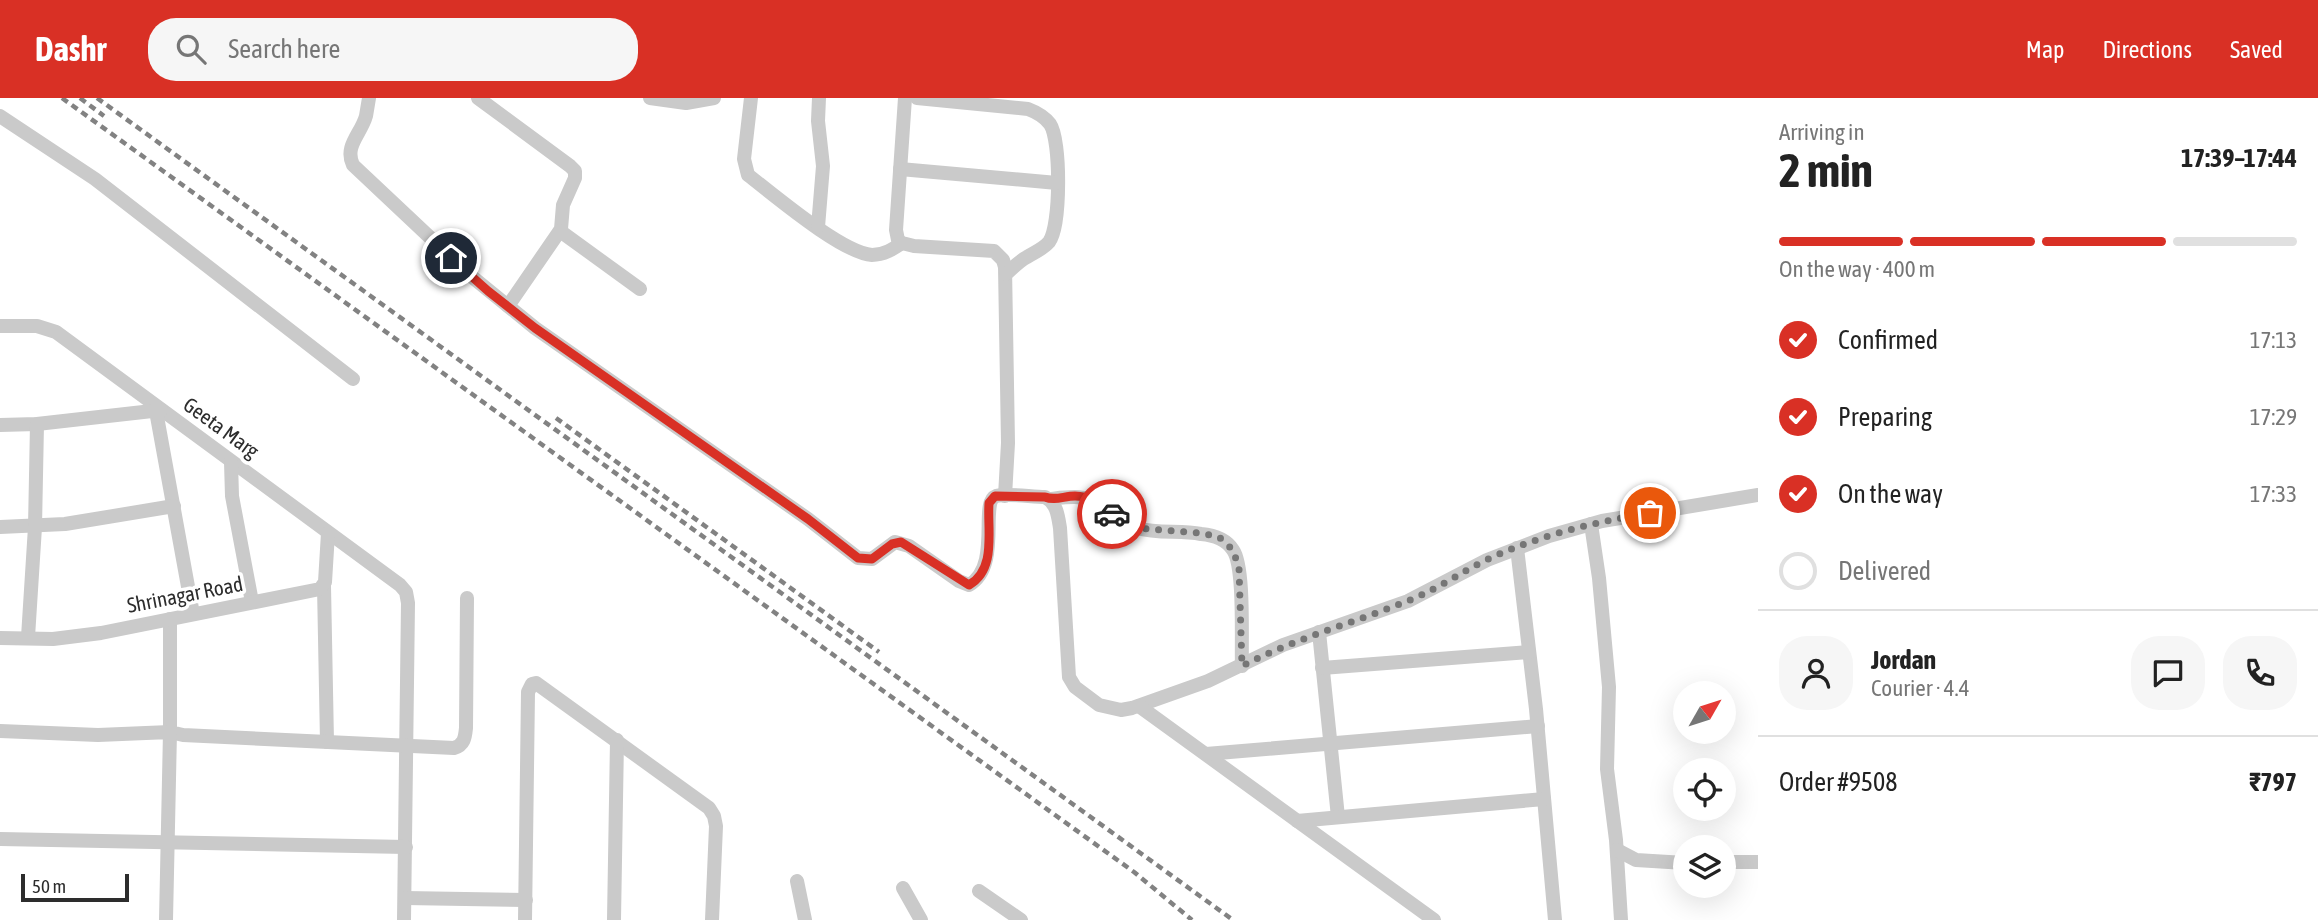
<!DOCTYPE html>
<meta charset="utf-8">
<style>
:root{--surface:#fff;--page:#f6f6f6;--text:#222;--muted:#767676;--line:#e0e0e0;--accent:#d93025}
body{margin:0;font-family:"Asap Condensed",sans-serif;background:var(--page);color:var(--text);height:100vh;display:flex;flex-direction:column;font-size:26px;white-space:nowrap}
*{box-sizing:border-box;margin:0}
p{font-size:23px;color:var(--muted)}
.icon{flex:none;width:38px;height:38px;fill:none;stroke:currentColor;stroke-width:2;stroke-linecap:round;stroke-linejoin:round}
.map{position:relative;flex:1;overflow:hidden}
.details{display:flex;flex-direction:column;background:var(--surface);width:560px}
.details>*{flex:none}
.needle{width:46px;rotate:51deg}
.controls{position:absolute;left:1673px;top:583px;display:grid;gap:14px}
.controls a{display:grid;place-items:center;width:63px;height:63px;border-radius:50%;background:var(--surface);box-shadow:0 7px 28px #0002;font-size:35px}
.scale{position:absolute;left:21px;bottom:18px;width:108px;box-sizing:border-box;padding-left:7px;border:4px solid #2d2d2d;border-top:0;font-size:19px;line-height:24px;white-space:nowrap;color:#2d2d2d;-webkit-text-stroke:5px #fff;paint-order:stroke}
.pin{position:absolute;display:grid;place-items:center;width:60px;height:60px;color:#fff;margin:-30px;border:4px solid #fff;border-radius:50%;box-shadow:0 2px 7px #0007}
.courier{position:absolute;display:grid;place-items:center;width:70px;height:70px;margin:-35px;border:5px solid #d93025;border-radius:50%;background:#fff;color:#222;box-shadow:0 2px 9px #0007}
.summary em{font-style:normal;font-weight:700}
.summary div{display:flex;flex-direction:column-reverse}
.summary{display:flex;align-items:center;justify-content:space-between;height:119px;padding:0 21px}
h1{font-size:46px;font-weight:700;line-height:52px}
.bar{display:grid;grid-template-columns:repeat(4,1fr);gap:10px 7px;align-content:center;height:84px;padding:0 21px}
.bar i{height:9px;border-radius:5px;background:var(--line)}
.bar .selected{background:var(--accent)}
.bar p{grid-column:span 4}
.line{display:flex;align-items:center;gap:18px;padding:0 21px;border-top:2px solid var(--line)}
.line div{flex:1}
.round{display:grid;place-items:center;flex:none;width:74px;height:74px;border-radius:28px;background:var(--page)}
ol{padding:0 21px;list-style:none}
li{display:flex;align-items:center;gap:21px;height:77px}
li p{margin-inline-start:auto}
li .icon{padding:7px;border-radius:50%;background:var(--accent);color:#fff;stroke-width:4}
li:last-child{color:var(--muted)}
li i{width:38px;height:38px;border:4px solid var(--line);border-radius:50%}
header{display:flex;align-items:center;gap:42px;box-sizing:border-box;height:98px;padding:0 35px;background:var(--accent);color:#fff}
header strong{font-size:33px}
nav{display:flex;gap:38px;margin-inline-start:auto;font-size:24px}
.search{width:490px;height:63px;background:var(--page);display:flex;align-items:center;gap:18px;box-sizing:border-box;padding:0 24px;border-radius:28px;color:var(--muted);font-size:26px}
main{display:flex;flex:1;min-height:0}
.map>svg:first-child{display:block}
.lines{fill:none;stroke-linecap:round;stroke-linejoin:round}
.street{stroke:#cacaca;stroke-width:14}
.rail{stroke:#828282;stroke-width:4.5;stroke-dasharray:7 5;stroke-linecap:butt}
.done{stroke:#767676;stroke-width:7;stroke-dasharray:0 12.6}
.route{stroke:#d93025;stroke-width:9}
.labels{text-anchor:middle;stroke-width:7;stroke-linejoin:round;paint-order:stroke}
.street-label{font-size:21px;fill:#2d2d2d;stroke:#fff}
</style>
<header>
<strong>Dashr</strong>
<div class="search"><svg class="icon" aria-label="search" viewBox="0 0 24 24"><circle cx="10" cy="10" r="6"/><path d="M15 15l6 6"/></svg>Search here</div>
<nav><a>Map</a><a>Directions</a><a>Saved</a></nav>
</header>
<main>
<div class="map">
<svg width="1758" height="822" viewBox="0 0 1758 822">
<rect width="100%" height="100%" fill="#fff"/>
<g class="lines">
<g class="street">
<path d="M 369,0 C 368,6 367,12 366,18 C 361,36 344,48 353,67 L 471,178 L 535,230 L 808,421 L 858,460 L 872,461 L 895,444 L 909,448 L 959,483 L 969,487 C 1002,468 979,404 996,398 C 1006,395 1032,399 1045,399 C 1057,405 1058,418 1060,430 L 1069,579 L 1075,589 L 1099,607 L 1121,612 L 1132,610 L 1208,583 L 1283,547 L 1408,503 L 1487,462 L 1549,438 L 1602,423 L 1758,397"/>
<path d="M 478,0 L 570,68 L 575,73 L 575,80 L 563,107 L 561,131 L 508,208"/>
<path d="M 650,0 L 686,5 L 714,0"/>
<path d="M 751,0 L 744,61 L 748,77 C 774,97 842,155 872,157 C 884,157 893,151 902,145"/>
<path d="M 905,0 L 896,132 L 898,142 L 902,145 L 914,148 L 994,153 L 1003,162 L 1005,169 L 1008,345 L 1005,398"/>
<path d="M 917,0 L 1028,11 C 1036,14 1044,18 1050,26 C 1061,42 1061,128 1049,144 C 1043,151 1035,154 1027,159 C 1019,163 1013,170 1006,176"/>
<path d="M 0,18 L 95,81 L 353,281"/>
<path d="M 900,71 L 1057,85"/>
<path d="M 818,129 L 823,68 L 818,23 L 819,0"/>
<path d="M 560,133 L 640,191"/>
<path d="M 0,228 L 37,228 L 56,234 L 400,487 L 406,494 L 408,505 L 404,822"/>
<path d="M 156,313 L 193,516"/>
<path d="M 0,327 L 37,326 L 161,312"/>
<path d="M 231,364 L 232,398 L 252,504"/>
<path d="M 1050,401 C 1068,399 1086,396 1102,407 C 1113,416 1123,426 1137,430 C 1158,436 1180,432 1201,436 C 1213,437 1226,441 1233,452 C 1245,469 1241,545 1242,568"/>
<path d="M 1591,426 L 1599,480 L 1609,589 L 1607,671 L 1616,742 L 1621,822"/>
<path d="M 0,429 L 65,426 L 174,408"/>
<path d="M 1517,450 L 1536,611 L 1555,822"/>
<path d="M 324,488 L 327,644"/>
<path d="M 170,521 L 170,634 L 183,637 L 454,650 C 464,647 465,640 466,630 L 467,500"/>
<path d="M 1319,534 L 1338,719"/>
<path d="M 28,539 L 35,429 L 37,326"/>
<path d="M 0,540 L 53,541 L 101,535 L 320,491 L 325,484 L 328,435"/>
<path d="M 1322,570 L 1529,554"/>
<path d="M 1139,608 L 1434,822"/>
<path d="M 0,633 L 98,637 L 170,634 L 166,822"/>
<path d="M 1206,656 L 1538,628"/>
<path d="M 1297,723 L 1544,701"/>
<path d="M 0,741 L 406,749"/>
<path d="M 1617,752 L 1636,762 L 1685,765"/>
<path d="M 1724,764 L 1758,764"/>
<path d="M 797,783 L 805,822"/>
<path d="M 903,790 L 921,822"/>
<path d="M 979,793 L 1021,822"/>
<path d="M 405,800 L 526,802"/>
<path d="M 525,822 L 528,594 L 532,586 L 536,585 L 709,710 L 714,718 L 716,728 L 712,822"/>
<path d="M 614,822 L 617,642"/>
</g>
<g class="rail">
<path d="M 62,0 L 1134,774 L 1192,822"/>
<path d="M 80,0 L 104,18"/>
<path d="M 97,0 L 1233,822"/>
<path d="M 556,320 L 879,554"/>
</g>
</g>
<g class="lines">
<path class="done" d="M 1112,416 L 1136,430 L 1200,435 L 1219,439 L 1233,452 L 1239,470 L 1242,568 C 1296,540 1354,525 1410,502 C 1437,491 1460,475 1486,462 C 1538,438 1593,424 1650,415"/>
<path class="route" d="M 451,160 L 488,193 L 535,230 L 808,421 L 858,460 L 872,461 L 892,446 L 901,444 L 969,487 C 997,471 987,432 989,405 L 995,398 L 1045,399 C 1055,403 1064,398 1075,398 C 1090,398 1101,407 1112,416"/>
</g>
<g class="labels">
<g class="street-label">
<text transform="translate(221 330) rotate(36)" y="7">Geeta Marg</text>
<text transform="translate(185 497) rotate(-11)" y="7">Shrinagar Road</text>
</g>
</g>
</svg>
<div class="controls">
<a><svg class="needle" viewBox="-14 -14 28 28"><path d="M0-13l5 13h-10z" fill="#e53935"/><path d="M0 13l5-13h-10z" fill="#767676"/></svg></a>
<a><svg class="icon" aria-label="locate" viewBox="0 0 24 24"><circle cx="12" cy="12" r="6"/><path d="M12 2v4M12 18v4M2 12h4M18 12h4"/></svg></a>
<a><svg class="icon" aria-label="layers" viewBox="0 0 24 24"><path d="M12 4l9 5-9 5-9-5zM3 14l9 5 9-5"/></svg></a>
</div>
<div class="scale">50 m</div>
<div class="pin" style="left:1650px;top:415px;background:#ea580c"><svg class="icon" aria-label="bag" viewBox="0 0 24 24"><path d="M5 8h14l-1 12H6zM9 8a3 3 0 0 1 6 0"/></svg></div>
<div class="pin" style="left:451px;top:160px;background:#1f2937"><svg class="icon" aria-label="home" viewBox="0 0 24 24"><path d="M3 11l9-7 9 7M6 9v11h12V9"/></svg></div>
<div class="courier" style="left:1112px;top:416px"><svg class="icon" aria-label="car" viewBox="0 0 24 24"><path d="M5 17H2v-5l4-1 3-4h7l3 4 3 1v5h-3M9 17h6M6 11h13"/><circle cx="7" cy="17" r="2"/><circle cx="17" cy="17" r="2"/></svg></div>
</div>
<section class="details">
<div class="summary"><div><h1>2 min</h1><p>Arriving in</p></div><em>17:39–17:44</em></div>
<div class="bar"><i class="selected"></i><i class="selected"></i><i class="selected"></i><i></i><p>On the way · 400 m</p></div>
<ol>
<li><svg class="icon" aria-label="check" viewBox="0 0 24 24"><path d="M5 12l5 5 9-10"/></svg>Confirmed<p>17:13</p></li>
<li><svg class="icon" aria-label="check" viewBox="0 0 24 24"><path d="M5 12l5 5 9-10"/></svg>Preparing<p>17:29</p></li>
<li><svg class="icon" aria-label="check" viewBox="0 0 24 24"><path d="M5 12l5 5 9-10"/></svg>On the way<p>17:33</p></li>
<li><i></i>Delivered</li>
</ol>
<div class="line" style="height:126px"><a class="round"><svg class="icon" aria-label="person" viewBox="0 0 24 24"><circle cx="12" cy="8" r="4"/><path d="M4 21q1-7 8-7t8 7"/></svg></a><div><b>Jordan</b><p>Courier · 4.4</p></div><a class="round"><svg class="icon" aria-label="chat" viewBox="0 0 24 24"><path d="M4 5h16v11H9l-5 4z"/></svg></a><a class="round"><svg class="icon" aria-label="phone" viewBox="0 0 24 24"><path d="M5 4h4l2 5-3 2q2 4 5 5l2-3 5 2v4C11 20 4 13 5 4z"/></svg></a></div>
<div class="line" style="height:91px"><div>Order #9508</div><b>₹797</b></div>
</section>
</main>
